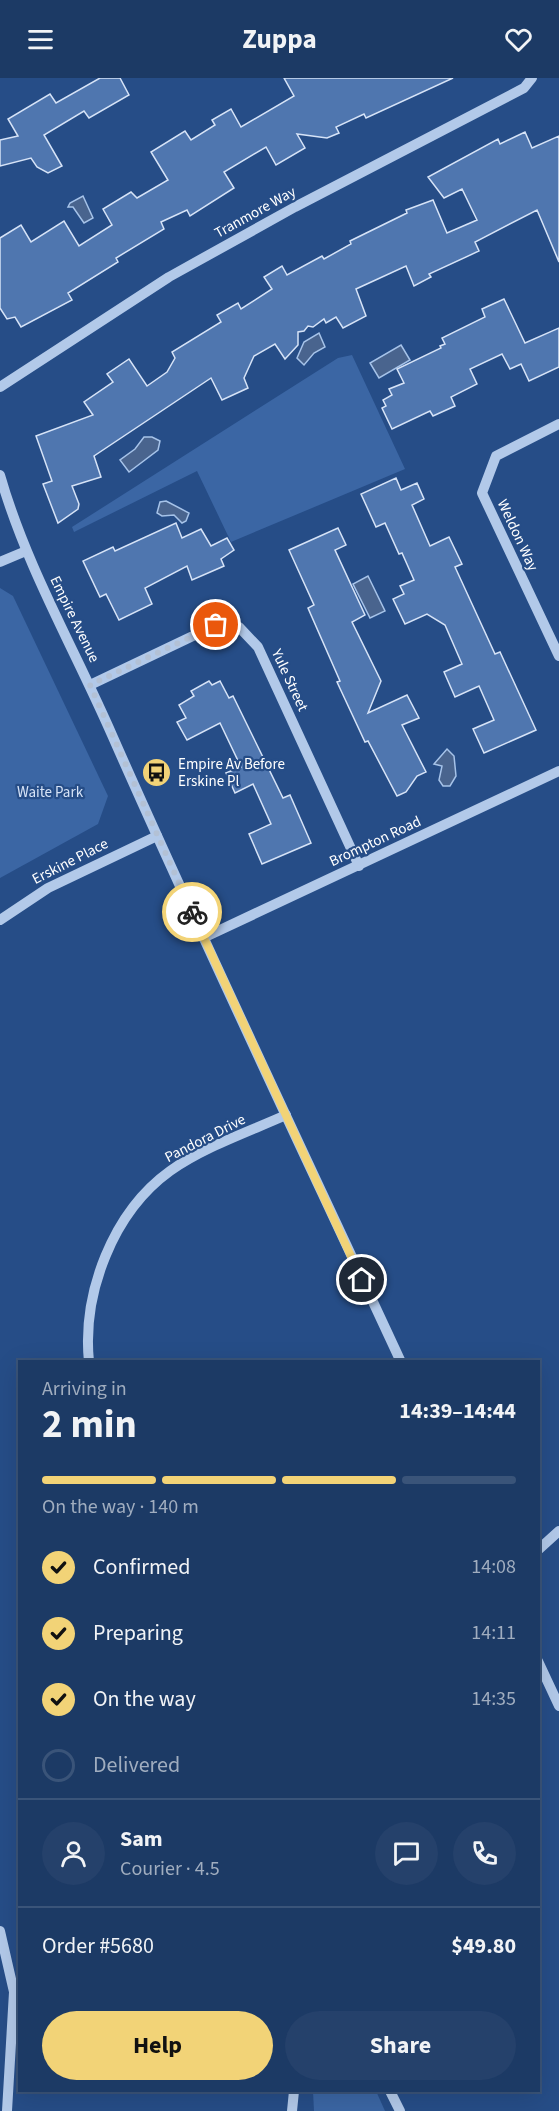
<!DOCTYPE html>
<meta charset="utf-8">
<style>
:root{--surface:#1c3a65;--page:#25416b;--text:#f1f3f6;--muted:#a0adbf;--line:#3a5479;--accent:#f2d377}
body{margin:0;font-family:"Source Sans 3",sans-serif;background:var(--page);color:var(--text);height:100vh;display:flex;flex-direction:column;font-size:22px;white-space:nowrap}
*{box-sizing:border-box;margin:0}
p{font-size:20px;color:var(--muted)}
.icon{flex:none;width:33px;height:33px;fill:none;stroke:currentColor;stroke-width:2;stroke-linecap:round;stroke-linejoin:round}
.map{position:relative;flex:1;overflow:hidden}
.sheet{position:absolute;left:18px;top:1282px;width:522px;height:732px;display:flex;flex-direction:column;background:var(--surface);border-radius:0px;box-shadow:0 6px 24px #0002,0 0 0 2px var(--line)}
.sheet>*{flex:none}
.pin{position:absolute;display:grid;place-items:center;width:51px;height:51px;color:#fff;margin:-26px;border:3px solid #fff;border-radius:50%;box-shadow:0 2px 6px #0007}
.courier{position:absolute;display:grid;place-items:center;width:60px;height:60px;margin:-30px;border:4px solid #f2d377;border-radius:50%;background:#fff;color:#222;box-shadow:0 2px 8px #0007}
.headline em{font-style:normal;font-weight:700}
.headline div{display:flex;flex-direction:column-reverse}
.headline{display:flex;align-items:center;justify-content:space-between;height:102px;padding:0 24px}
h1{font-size:39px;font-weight:700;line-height:45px}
.bar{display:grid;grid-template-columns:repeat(4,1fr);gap:9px 6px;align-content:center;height:72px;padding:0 24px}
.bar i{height:8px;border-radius:4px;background:var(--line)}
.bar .active{background:var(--accent)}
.bar p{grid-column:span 4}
.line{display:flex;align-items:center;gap:15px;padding:0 24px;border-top:2px solid var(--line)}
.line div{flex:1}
.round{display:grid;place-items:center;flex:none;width:63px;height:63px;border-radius:32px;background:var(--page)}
ol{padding:0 24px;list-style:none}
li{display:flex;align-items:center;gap:18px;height:66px}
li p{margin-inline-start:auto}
li .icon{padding:6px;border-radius:50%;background:var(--accent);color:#111;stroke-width:4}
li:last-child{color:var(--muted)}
li i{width:33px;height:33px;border:3px solid var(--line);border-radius:50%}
.action{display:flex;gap:12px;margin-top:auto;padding:12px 24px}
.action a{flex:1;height:69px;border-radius:36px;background:var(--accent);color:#111;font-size:24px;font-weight:700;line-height:69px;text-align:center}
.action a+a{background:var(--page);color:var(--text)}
header{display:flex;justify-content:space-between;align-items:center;height:78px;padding:0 24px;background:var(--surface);font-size:27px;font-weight:700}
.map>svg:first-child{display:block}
.green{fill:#3b66a4}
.water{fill:#49648e;stroke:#a6c3e9;stroke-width:1.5}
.building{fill:#4f76af;stroke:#d6e3f7;stroke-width:1.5}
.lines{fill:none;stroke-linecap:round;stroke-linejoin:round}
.minor{stroke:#b2c9e9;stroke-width:10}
.done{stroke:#b3c1d5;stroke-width:6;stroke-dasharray:0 10.8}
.route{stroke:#f2d377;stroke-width:8}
.labels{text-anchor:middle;stroke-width:4.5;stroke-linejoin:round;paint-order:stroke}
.street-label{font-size:15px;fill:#fff;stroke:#264d87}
.poi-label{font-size:15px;fill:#fff;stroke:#264d87;text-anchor:start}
.park-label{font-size:15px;fill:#d6e3f7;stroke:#264d87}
</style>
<header><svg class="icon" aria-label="menu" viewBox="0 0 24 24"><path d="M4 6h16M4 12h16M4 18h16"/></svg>Zuppa<svg class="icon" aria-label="heart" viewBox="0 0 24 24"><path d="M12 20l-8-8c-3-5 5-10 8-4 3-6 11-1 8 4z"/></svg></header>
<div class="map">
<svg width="559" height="2033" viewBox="0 0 559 2033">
<rect width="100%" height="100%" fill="#264d87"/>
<g class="green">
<path d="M 352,277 L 405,391 L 231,464 L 197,393 L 74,454 L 72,449 L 338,280 Z"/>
<path d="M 0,510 L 13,518 L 108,718 L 98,746 L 0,800 Z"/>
<path d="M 313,2013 L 376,2013 L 385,2033 L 314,2033 Z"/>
</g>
<g class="water">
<path d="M 83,118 L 93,140 L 84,145 L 73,129 L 68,129 L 70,125 Z"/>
<path d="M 319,255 L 325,269 L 314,275 L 304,287 L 297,280 L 304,264 Z"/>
<path d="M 401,267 L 410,282 L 379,300 L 370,285 Z"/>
<path d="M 144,359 L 152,359 L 160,363 L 158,372 L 129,394 L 120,382 L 135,371 Z"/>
<path d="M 166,423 L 189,435 L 186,443 L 182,445 L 174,437 L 162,438 L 157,435 L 160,424 Z"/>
<path d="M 368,498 L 385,533 L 370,540 L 353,506 Z"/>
<path d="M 447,671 L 454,678 L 456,698 L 450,708 L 443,708 L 439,702 L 442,688 L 434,686 Z"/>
</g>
<g class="building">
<path d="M 100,0 L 120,0 L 129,17 L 89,40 L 84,33 L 44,57 L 62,88 L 48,95 L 37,89 L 31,80 L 0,88 L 0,62 L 18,58 L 8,41 L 50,16 L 56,25 Z"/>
<path d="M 284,0 L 453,0 L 366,40 L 364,36 L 336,49 L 339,55 L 327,60 L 297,56 L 305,70 L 276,87 L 266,69 L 224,94 L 234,110 L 190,138 L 187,132 L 161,144 L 164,151 L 116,180 L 118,184 L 68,215 L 72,222 L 21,249 L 15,239 L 7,241 L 0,230 L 0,160 L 21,147 L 31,164 L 64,143 L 79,168 L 112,147 L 103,131 L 131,114 L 137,120 L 168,102 L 151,74 L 185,53 L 191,62 L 215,47 L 212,42 L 231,31 L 241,49 L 294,18 Z"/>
<path d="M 525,54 L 532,70 L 559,58 L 559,184 L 537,132 L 475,164 L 479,173 L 429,196 L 431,199 L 414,208 L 406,188 L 356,211 L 366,238 L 343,250 L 336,239 L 326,245 L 324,241 L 313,249 L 308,248 L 304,253 L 298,254 L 298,267 L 285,281 L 275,266 L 254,278 L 244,300 L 248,310 L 222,322 L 211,300 L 94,378 L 101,399 L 72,408 L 79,426 L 78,431 L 58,445 L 43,406 L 52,403 L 36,358 L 93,337 L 84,324 L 113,304 L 107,296 L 129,281 L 147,308 L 167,294 L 175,280 L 172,274 L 221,244 L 217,237 L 238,225 L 241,231 L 272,211 L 264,199 L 282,188 L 287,197 L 322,178 L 324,181 L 351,166 L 350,163 L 407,135 L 406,132 L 433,122 L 447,155 L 477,142 L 462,111 L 444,120 L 428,99 L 498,61 L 500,66 Z"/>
<path d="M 504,221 L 525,265 L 559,250 L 559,289 L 529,303 L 521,286 L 510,291 L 502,276 L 470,291 L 477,306 L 451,319 L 455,328 L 433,338 L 430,333 L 392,351 L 382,330 L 386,328 L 383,322 L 392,317 L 389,311 L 404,305 L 397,291 L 441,270 L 440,268 L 445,266 L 442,260 L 485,239 L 482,231 Z"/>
<path d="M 396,400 L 401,412 L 417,405 L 424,421 L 412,427 L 430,468 L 449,459 L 462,486 L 455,489 L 495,576 L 500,574 L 536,652 L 484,675 L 473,651 L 494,642 L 479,608 L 455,619 L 444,594 L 462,586 L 445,547 L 427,536 L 405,546 L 393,521 L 404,516 L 400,508 L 414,502 L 402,475 L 399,476 L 385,445 L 376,449 L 361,416 Z"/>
<path d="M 176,445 L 182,460 L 201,451 L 211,468 L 227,460 L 234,472 L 221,481 L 224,488 L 192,502 L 187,488 L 145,510 L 152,526 L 119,542 L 106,516 L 100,519 L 83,483 L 113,469 L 115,473 Z"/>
<path d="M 338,450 L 346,467 L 335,472 L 365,537 L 352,544 L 381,603 L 368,635 L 407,617 L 419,640 L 402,647 L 426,694 L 417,698 L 406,714 L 397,718 L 368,663 L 365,664 L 337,604 L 340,603 L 308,530 L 314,527 L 289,472 Z"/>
<path d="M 209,603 L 212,607 L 220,603 L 229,620 L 233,618 L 283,720 L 290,717 L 311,765 L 262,786 L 249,756 L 271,746 L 253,706 L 235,715 L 226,695 L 241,689 L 220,645 L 187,662 L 177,644 L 186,640 L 179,627 L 194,618 L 191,613 Z"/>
</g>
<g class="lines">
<g class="minor">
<path d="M 0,309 L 169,199 L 295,129 L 524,10 L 532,0"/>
<path d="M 559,346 L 496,378 L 482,415 L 559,578"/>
<path d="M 0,397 C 26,488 74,570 112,657 C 205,868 304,1075 401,1284"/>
<path d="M 0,484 L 26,473"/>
<path d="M 90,607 L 216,547 L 239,549 L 258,569 L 359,788"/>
<path d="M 0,842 L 48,810 L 157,758"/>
<path d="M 203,860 L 559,693"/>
<path d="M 89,1284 C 82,1215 113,1134 170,1093 C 204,1069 248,1054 286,1037"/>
<path d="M 538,1472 L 559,1453"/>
<path d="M 538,1583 L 559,1628"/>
<path d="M 0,1853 L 14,1914 L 7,2033"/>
<path d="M 390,2013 L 400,2033"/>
<path d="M 292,2033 L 294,2013"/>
</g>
</g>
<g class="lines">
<path class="done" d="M 192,834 L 90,607 L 216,547"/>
<path class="route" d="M 192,834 L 362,1202"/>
</g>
<defs>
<symbol id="bus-disc" viewBox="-11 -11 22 22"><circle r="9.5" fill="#f2d377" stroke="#264d87"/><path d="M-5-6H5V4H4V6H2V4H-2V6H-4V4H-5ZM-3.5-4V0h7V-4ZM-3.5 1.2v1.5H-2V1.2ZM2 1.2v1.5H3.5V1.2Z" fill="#111"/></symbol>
</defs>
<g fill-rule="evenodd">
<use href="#bus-disc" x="140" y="678" width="33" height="33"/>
</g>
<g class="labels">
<g class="street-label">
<text transform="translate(255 134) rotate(-29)" y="5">Tranmore Way</text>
<text transform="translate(518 457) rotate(65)" y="5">Weldon Way</text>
<text transform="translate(75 541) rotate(64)" y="5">Empire Avenue</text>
<text transform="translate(290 602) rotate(65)" y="5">Yule Street</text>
<text transform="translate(375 763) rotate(-25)" y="5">Brompton Road</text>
<text transform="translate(70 783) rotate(-27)" y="5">Erskine Place</text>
<text transform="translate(205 1060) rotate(-27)" y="5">Pandora Drive</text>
</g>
<g class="poi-label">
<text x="178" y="691">Empire Av Before<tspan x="178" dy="17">Erskine Pl</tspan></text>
</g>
<g class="park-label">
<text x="50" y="719">Waite Park</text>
</g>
</g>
</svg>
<div class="pin" style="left:216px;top:547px;background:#ea580c"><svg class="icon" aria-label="bag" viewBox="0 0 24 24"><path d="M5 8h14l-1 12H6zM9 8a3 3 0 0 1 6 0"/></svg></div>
<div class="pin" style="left:362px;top:1202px;background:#1f2937"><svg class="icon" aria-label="home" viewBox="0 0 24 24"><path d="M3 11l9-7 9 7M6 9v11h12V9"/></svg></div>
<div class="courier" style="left:192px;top:834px"><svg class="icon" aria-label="bike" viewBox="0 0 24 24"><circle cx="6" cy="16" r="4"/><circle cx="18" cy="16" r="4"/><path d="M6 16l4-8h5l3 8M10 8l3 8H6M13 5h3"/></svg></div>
<section class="sheet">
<div class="headline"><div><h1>2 min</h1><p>Arriving in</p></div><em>14:39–14:44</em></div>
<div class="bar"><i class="active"></i><i class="active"></i><i class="active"></i><i></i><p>On the way · 140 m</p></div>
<ol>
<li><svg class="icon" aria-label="check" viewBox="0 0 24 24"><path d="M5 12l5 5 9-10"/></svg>Confirmed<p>14:08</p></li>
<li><svg class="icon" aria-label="check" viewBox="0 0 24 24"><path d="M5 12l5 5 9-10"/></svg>Preparing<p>14:11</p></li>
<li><svg class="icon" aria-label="check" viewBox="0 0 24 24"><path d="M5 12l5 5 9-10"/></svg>On the way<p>14:35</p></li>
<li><i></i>Delivered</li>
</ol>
<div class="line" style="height:108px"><a class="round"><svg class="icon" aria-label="person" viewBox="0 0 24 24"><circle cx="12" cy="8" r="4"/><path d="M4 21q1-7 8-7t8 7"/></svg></a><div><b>Sam</b><p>Courier · 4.5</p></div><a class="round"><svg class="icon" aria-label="chat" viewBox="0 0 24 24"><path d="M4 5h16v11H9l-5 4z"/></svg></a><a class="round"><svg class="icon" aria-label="phone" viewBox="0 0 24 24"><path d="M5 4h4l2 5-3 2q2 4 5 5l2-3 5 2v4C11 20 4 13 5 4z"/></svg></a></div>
<div class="line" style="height:78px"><div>Order #5680</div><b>$49.80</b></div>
<div class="action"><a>Help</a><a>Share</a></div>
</section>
</div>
